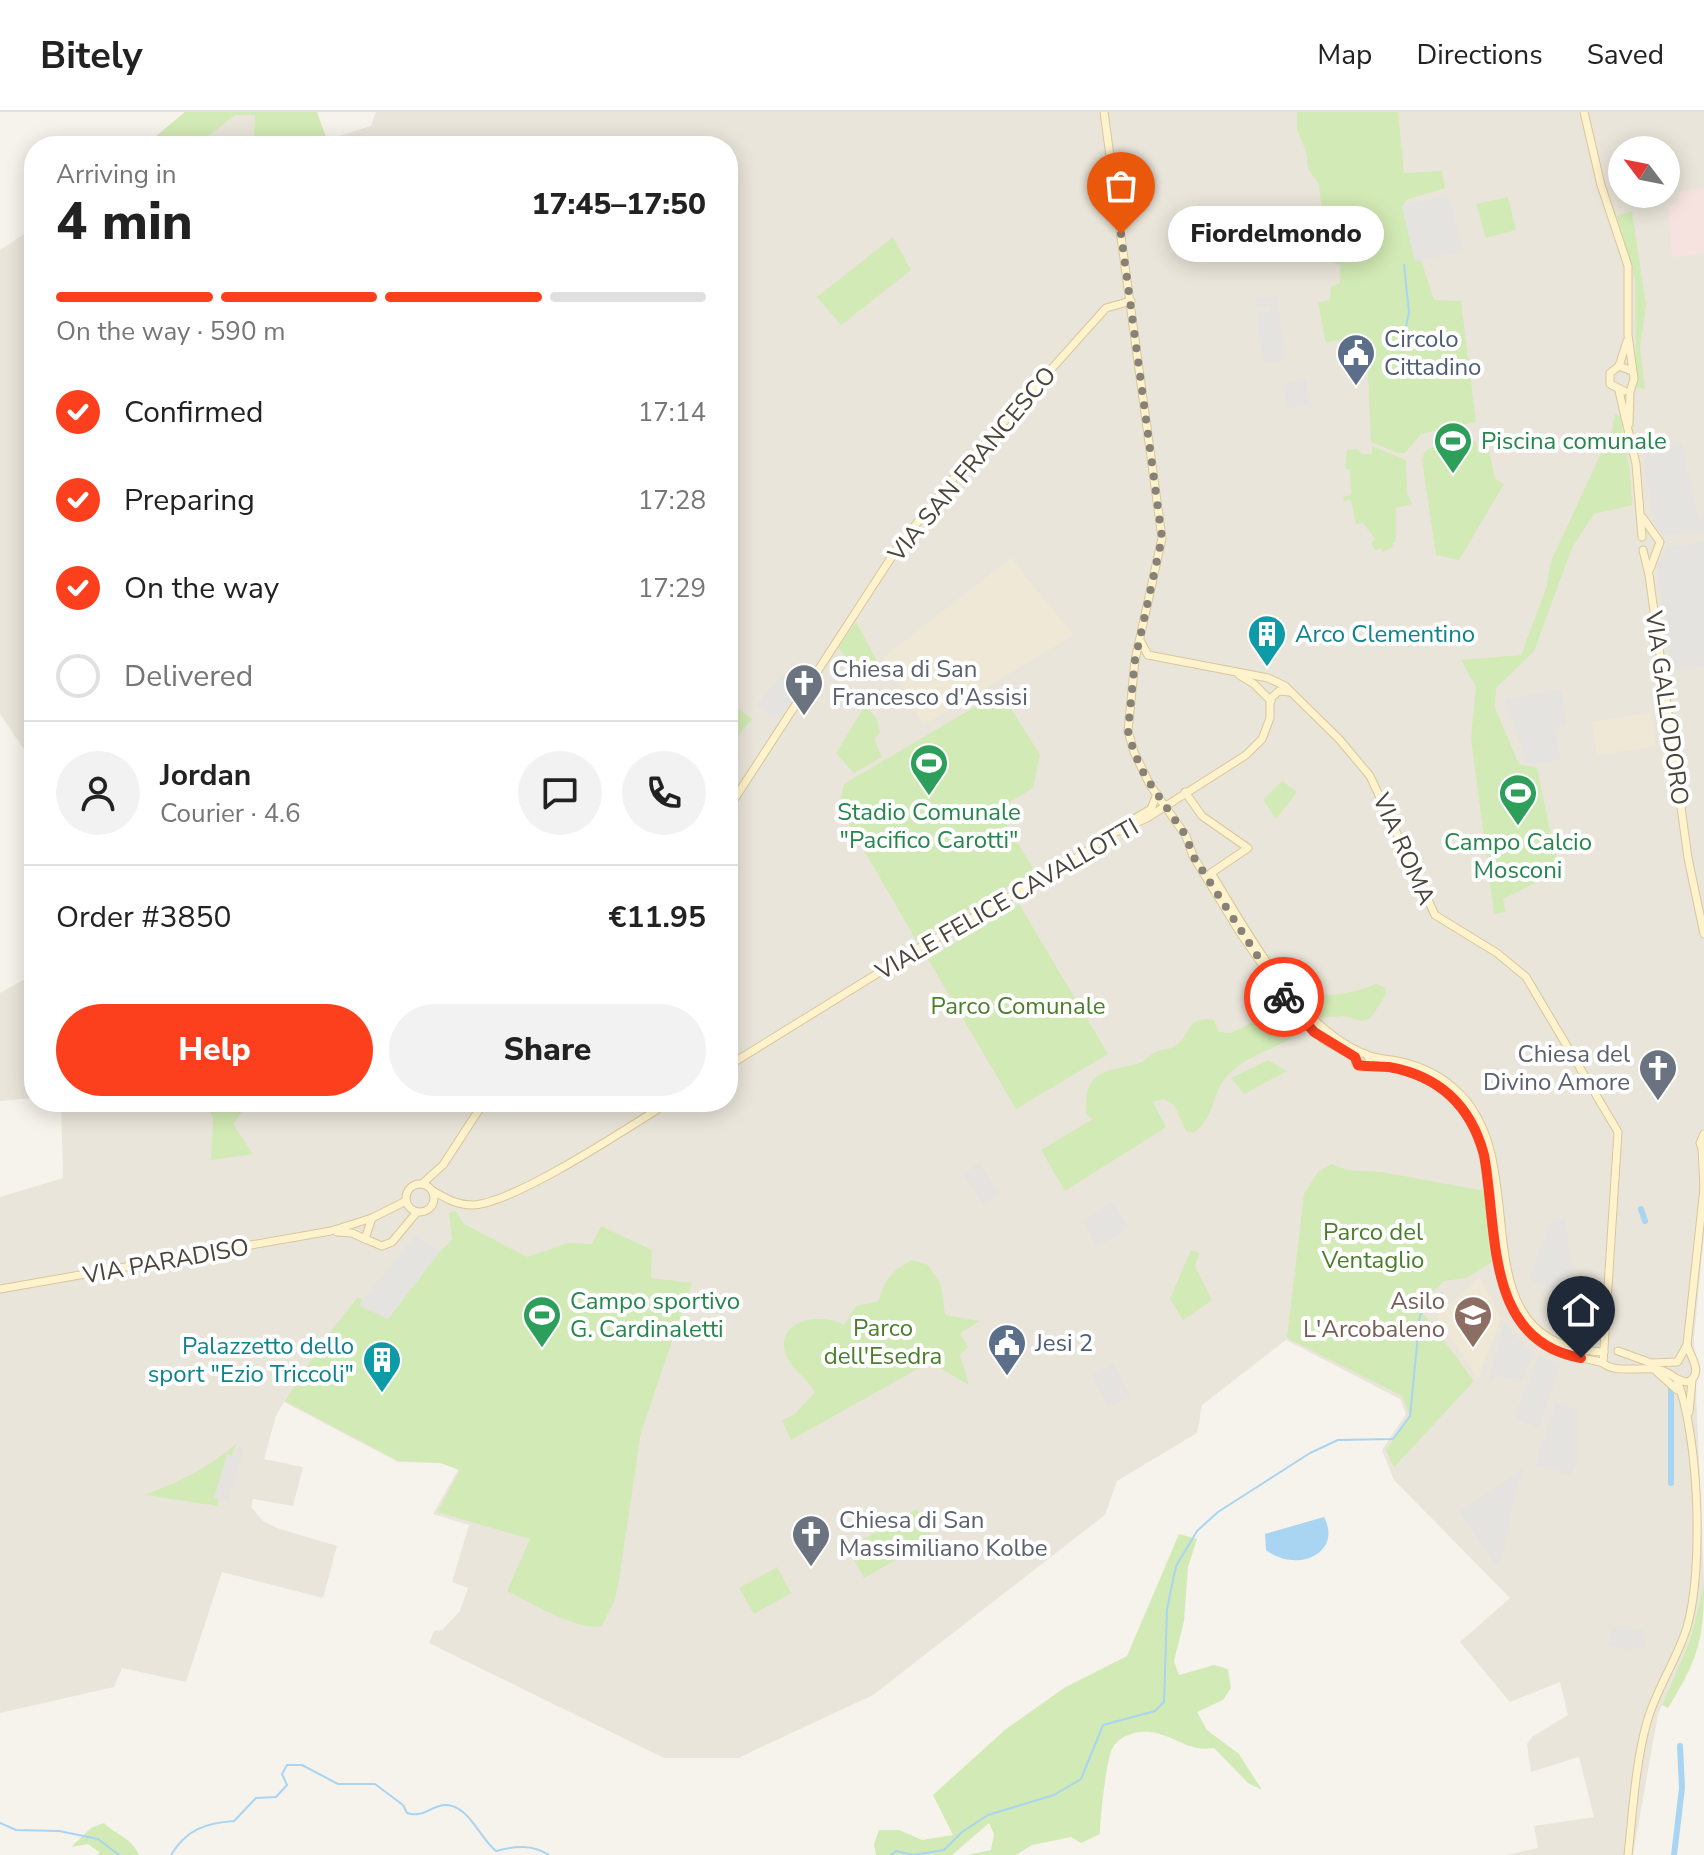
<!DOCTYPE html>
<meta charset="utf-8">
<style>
:root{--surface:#fff;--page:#f2f2f2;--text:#222;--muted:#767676;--line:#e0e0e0;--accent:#fc3f1d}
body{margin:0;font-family:"Nunito Sans",sans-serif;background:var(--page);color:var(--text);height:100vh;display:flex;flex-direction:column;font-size:30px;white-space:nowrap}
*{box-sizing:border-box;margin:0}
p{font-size:26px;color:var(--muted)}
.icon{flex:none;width:44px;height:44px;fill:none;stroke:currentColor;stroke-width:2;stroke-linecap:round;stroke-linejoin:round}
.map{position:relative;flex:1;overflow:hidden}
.panel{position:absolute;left:24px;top:24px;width:714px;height:976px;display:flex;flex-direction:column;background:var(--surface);border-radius:32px;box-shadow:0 4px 20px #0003}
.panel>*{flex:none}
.needle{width:52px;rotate:302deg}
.tools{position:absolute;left:1608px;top:24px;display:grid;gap:16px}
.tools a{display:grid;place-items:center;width:72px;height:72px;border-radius:50%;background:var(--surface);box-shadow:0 4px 20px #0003;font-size:40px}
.pin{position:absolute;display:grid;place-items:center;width:68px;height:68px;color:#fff;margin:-82px -34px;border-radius:50% 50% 50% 0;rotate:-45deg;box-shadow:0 0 8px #0007}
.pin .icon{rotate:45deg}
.courier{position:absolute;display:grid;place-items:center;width:80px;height:80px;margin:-40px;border:6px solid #fc3f1d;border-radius:50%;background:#fff;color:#222;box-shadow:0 2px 10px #0007}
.bubble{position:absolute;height:56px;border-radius:28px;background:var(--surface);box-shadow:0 4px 20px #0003;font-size:26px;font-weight:800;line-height:56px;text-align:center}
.headline em{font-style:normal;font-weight:800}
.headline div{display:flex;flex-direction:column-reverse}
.headline{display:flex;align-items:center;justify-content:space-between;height:136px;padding:0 32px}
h1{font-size:52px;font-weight:800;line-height:60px}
.bar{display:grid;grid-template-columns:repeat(4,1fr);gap:12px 8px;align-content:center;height:96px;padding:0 32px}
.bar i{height:10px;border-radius:6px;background:var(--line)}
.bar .selected{background:var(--accent)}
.bar p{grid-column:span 4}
.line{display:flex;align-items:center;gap:20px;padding:0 32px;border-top:2px solid var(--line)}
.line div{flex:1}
.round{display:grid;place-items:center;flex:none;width:84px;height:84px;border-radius:42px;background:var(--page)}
ol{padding:0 32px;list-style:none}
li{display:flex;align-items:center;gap:24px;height:88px}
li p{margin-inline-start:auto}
li .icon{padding:8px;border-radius:50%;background:var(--accent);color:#fff;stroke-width:4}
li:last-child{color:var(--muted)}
li i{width:44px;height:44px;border:4px solid var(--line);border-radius:50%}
.button{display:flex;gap:16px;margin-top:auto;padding:16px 32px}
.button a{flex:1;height:92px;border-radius:48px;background:var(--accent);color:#fff;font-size:32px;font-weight:800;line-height:92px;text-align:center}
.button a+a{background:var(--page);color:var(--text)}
header{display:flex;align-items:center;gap:48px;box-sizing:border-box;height:112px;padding:0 40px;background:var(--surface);border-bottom:2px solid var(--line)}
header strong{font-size:38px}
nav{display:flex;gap:44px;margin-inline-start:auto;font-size:28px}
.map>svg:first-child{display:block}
.residential{fill:#eae5da;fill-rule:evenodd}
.education{fill:#efe8d6}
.medical{fill:#f6e3e0}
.green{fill:#d2eab5}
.parking{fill:#e5e3e0}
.water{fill:#a9d4f2}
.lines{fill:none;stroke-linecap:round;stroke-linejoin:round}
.stream{stroke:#a9d4f2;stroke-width:2}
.canal{stroke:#a9d4f2;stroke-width:6}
.secondary-casing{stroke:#d6c79b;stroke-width:9}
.secondary{stroke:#fff3cd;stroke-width:7}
.done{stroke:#878178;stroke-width:8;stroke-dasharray:0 14.4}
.route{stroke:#fc3f1d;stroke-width:10}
.labels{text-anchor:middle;stroke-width:8;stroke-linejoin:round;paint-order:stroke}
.service-label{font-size:24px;fill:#4e5e75;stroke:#fff;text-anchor:start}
.leisure-label{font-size:24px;fill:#27864d;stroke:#fff;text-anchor:start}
.street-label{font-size:24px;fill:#4b4439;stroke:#fff}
.culture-label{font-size:24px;fill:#0d838f;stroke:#fff;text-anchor:start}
.worship-label{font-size:24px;fill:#5b616d;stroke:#fff;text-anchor:start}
.park-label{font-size:24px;fill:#4a7f2a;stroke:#fff}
.education-label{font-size:24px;fill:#785e54;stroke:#fff;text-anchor:end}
</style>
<header>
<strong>Bitely</strong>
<nav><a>Map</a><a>Directions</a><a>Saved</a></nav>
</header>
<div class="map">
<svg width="1704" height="1743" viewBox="0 0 1704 1743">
<rect width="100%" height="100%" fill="#f6f3ec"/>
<g class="residential">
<path d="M 376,0 L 1704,0 L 1704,1123 L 1694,1226 L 1704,1472 L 1690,1528 L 1658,1602 L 1633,1743 L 1506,1743 L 1538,1736 L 1534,1714 L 1594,1705 L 1579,1645 L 1531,1660 L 1527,1632 L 1532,1625 L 1568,1603 L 1560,1570 L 1510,1590 L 1460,1530 L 1510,1486 L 1394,1368 L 1382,1338 L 1406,1302 L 1400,1287 L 1286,1228 L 1202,1293 L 1197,1321 L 1117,1369 L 1105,1403 L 873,1583 L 738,1646 L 664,1646 L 429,1531 L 434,1519 L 442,1518 L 460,1499 L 468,1476 L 452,1470 L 469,1413 L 433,1402 L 458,1358 L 440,1351 L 398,1350 L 284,1290 L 276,1304 L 264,1347 L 303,1355 L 293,1394 L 253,1387 L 251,1395 L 263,1409 L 277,1416 L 337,1434 L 323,1486 L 222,1460 L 186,1570 L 122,1556 L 114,1575 L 0,1601 L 0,1085 L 63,1066 L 61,990 L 728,990 L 728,34 L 306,34 L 371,14 ZM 1622,38 L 1666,38 L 1666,82 L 1622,82 Z"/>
<path d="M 255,2 L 253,34 L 196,34 L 235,3 Z"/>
<path d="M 34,107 L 34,652 L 0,602 L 0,138 L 26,121 L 28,110 Z"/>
<path d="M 34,862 L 34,986 L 0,989 L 0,881 Z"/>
</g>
<g class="education">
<path d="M 1011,446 L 1073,523 L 923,613 L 884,545 Z"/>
<path d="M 1651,601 L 1656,634 L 1597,643 L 1592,610 Z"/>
<path d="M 1480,1165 L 1501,1207 L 1478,1266 L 1436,1204 Z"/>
</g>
<path class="medical" d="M 1704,76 L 1704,141 L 1672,145 L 1668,94 L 1679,92 L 1678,80 Z"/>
<g class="green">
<path d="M 185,0 L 317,0 L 327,28 L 306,34 L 253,34 L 255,3 L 235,3 L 196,34 L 144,34 Z"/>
<path d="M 1297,0 L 1398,0 L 1404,61 L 1442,59 L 1445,76 L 1406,88 L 1402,95 L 1415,149 L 1421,148 L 1434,188 L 1461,189 L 1476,310 L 1421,322 L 1405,341 L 1398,341 L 1371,330 L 1367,240 L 1342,241 L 1338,228 L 1326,231 L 1318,191 L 1330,188 L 1331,174 L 1340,171 L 1340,153 L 1330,150 L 1318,70 L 1308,57 L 1306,39 L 1297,18 Z"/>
<path d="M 1508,85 L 1516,118 L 1486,126 L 1476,92 Z"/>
<path d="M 1632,99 L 1646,193 L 1640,236 L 1645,277 L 1636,275 L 1635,167 L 1617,104 Z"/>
<path d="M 893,125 L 911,158 L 841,213 L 817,185 Z"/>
<path d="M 1615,302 L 1620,304 L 1630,360 L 1632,393 L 1594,402 L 1572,436 L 1534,539 L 1496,576 L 1495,596 L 1519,652 L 1537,656 L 1552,728 L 1561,758 L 1503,787 L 1506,800 L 1494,802 L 1471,626 L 1476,575 L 1461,548 L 1521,543 L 1546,477 L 1551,449 L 1612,318 Z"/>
<path d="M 1476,329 L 1478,341 L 1489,338 L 1495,367 L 1504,372 L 1459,448 L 1436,443 L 1422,348 L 1424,341 L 1430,336 Z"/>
<path d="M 1372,334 L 1406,348 L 1407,382 L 1412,392 L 1396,396 L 1396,429 L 1392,431 L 1393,435 L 1383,440 L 1380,436 L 1376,439 L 1371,431 L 1375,427 L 1363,411 L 1356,412 L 1351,388 L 1344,389 L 1343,385 L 1351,383 L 1350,357 L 1345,357 L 1347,338 L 1357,337 L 1362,342 L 1372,342 Z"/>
<path d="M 856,510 L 879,553 L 865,565 L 838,536 Z"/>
<path d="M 728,589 L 752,607 L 728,636 Z"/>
<path d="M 983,590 L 1012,598 L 1040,643 L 1033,676 L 997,698 L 1035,759 L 916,828 L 839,695 L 844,672 Z"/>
<path d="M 865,594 L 877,607 L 880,621 L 874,627 L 882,645 L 854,661 L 836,641 Z"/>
<path d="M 1282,669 L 1297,680 L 1276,707 L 1263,688 Z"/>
<path d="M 1019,792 L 1108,942 L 1016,997 L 928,847 Z"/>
<path d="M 1376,872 L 1386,876 L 1385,884 L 1370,907 L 1361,909 L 1344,904 L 1318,906 L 1303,887 L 1306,883 C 1331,884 1353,882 1376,872 Z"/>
<path d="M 1287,898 L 1302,918 C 1280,937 1248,942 1228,963 C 1211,981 1215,1006 1194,1021 L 1186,1019 L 1174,993 L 1164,987 L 1153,990 L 1166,1015 L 1065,1079 L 1041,1038 L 1093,1007 L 1086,1002 C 1087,988 1084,976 1095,966 C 1107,956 1123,956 1137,952 C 1145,950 1150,942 1158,939 C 1162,937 1167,938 1171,936 C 1192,928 1183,903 1214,908 L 1219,920 L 1231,921 L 1265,904 Z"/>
<path d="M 1268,948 L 1287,959 L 1244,982 L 1231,966 Z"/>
<path d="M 198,990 L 240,990 L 241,1001 L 233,1012 L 253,1042 L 211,1048 L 213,1005 L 204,990 Z"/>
<path d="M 1332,1052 L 1347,1058 L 1382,1060 L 1485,1079 L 1495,1148 L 1466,1166 L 1444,1169 L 1418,1194 L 1474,1269 L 1394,1355 L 1386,1338 L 1410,1304 L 1402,1284 L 1287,1226 L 1304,1082 L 1318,1060 Z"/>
<path d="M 456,1099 L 464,1112 L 527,1145 L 568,1131 L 592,1132 L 601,1114 L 652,1138 L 651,1166 L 692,1171 L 641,1320 L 619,1468 L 615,1487 L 602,1514 C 578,1520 530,1490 507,1479 L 530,1427 L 437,1400 L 460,1358 L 441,1351 L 398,1349 L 285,1289 L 326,1225 L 358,1185 L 363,1188 L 359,1193 L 388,1207 L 440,1139 L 452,1128 L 449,1101 Z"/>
<path d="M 1191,1138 L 1199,1141 L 1195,1154 L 1212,1188 L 1183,1208 L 1170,1187 Z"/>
<path d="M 912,1148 L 928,1153 L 941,1173 L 945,1203 L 980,1209 L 960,1221 L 968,1235 L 960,1243 L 969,1273 L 930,1250 L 791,1328 L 782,1308 L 794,1303 L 815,1280 C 808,1266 789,1256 785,1240 C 777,1206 823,1200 844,1213 L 856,1194 L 879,1189 C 884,1167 892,1159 912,1148 Z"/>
<path d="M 236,1332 L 232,1343 L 227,1343 L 215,1385 L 219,1387 L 217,1394 L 145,1383 C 178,1370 209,1356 236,1332 Z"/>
<path d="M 917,1397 L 933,1427 L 864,1466 L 848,1436 Z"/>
<path d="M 1179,1422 L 1197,1427 L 1188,1455 L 1184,1509 L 1174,1549 L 1179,1563 L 1214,1553 L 1228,1557 L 1231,1576 L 1223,1588 L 1197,1600 L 1207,1618 L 1239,1642 L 1262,1678 L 1248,1671 L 1214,1636 C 1190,1640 1178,1626 1156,1621 C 1141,1617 1119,1622 1112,1637 C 1106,1651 1100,1706 1100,1722 L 1081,1731 L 1071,1725 L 1032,1733 L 1016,1743 L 967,1743 L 991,1738 L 994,1722 L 989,1711 L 952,1743 L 876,1743 L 874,1732 L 879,1718 L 899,1718 L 922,1728 L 953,1723 L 933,1683 L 1006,1617 L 1064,1576 L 1127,1544 Z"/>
<path d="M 777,1455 L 791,1481 L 754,1502 L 739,1476 Z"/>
<path d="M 1704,1472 C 1704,1529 1698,1547 1668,1596 L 1662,1593 L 1690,1528 Z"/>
<path d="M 104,1711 C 116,1723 132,1726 139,1743 L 98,1743 L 99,1740 L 88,1732 L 71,1735 L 91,1716 Z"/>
</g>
<g class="parking">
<path d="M 1448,83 L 1464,139 L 1415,149 L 1402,94 Z"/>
<path d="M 1277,184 L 1285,248 L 1263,251 L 1257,201 L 1270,199 L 1270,194 L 1256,195 L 1255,187 Z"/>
<path d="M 1306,267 L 1309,294 L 1286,297 L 1284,271 Z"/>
<path d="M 1682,331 L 1698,407 L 1704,405 L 1704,419 L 1664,423 L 1654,415 L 1643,341 Z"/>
<path d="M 1704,430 L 1704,554 L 1675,558 L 1674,552 L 1671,552 L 1657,454 L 1668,435 Z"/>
<path d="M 782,562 L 801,574 L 781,604 L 772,606 L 756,593 Z"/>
<path d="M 1562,578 L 1566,614 L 1556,616 L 1560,648 L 1527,652 L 1505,587 Z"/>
<path d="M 979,1050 L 999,1083 L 984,1093 L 964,1063 Z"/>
<path d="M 1113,1090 L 1129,1116 L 1097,1135 L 1083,1108 Z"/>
<path d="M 1565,1107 L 1575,1179 L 1566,1182 L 1529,1168 L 1550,1110 Z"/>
<path d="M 415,1124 L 440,1139 L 388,1207 L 359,1193 Z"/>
<path d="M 1504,1211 L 1533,1241 L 1522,1271 L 1497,1263 L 1487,1274 Z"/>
<path d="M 1538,1244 L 1561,1253 L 1538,1316 L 1514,1306 Z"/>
<path d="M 1113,1251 L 1131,1284 L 1109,1296 L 1091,1263 Z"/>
<path d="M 1556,1290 L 1577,1298 L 1577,1352 L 1569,1363 L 1535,1353 Z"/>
<path d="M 238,1334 L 244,1336 L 228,1390 L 214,1386 L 227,1342 L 235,1344 Z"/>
<path d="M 1524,1356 L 1515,1381 L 1502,1450 L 1495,1452 L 1460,1400 Z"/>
<path d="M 1612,1515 L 1644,1518 L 1645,1536 L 1628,1537 L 1607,1533 Z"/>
</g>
<path class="water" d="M 1324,1405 C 1343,1441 1297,1462 1266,1438 L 1265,1422 Z"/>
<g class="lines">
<g class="stream">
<path d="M 1403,229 L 1409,200 L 1404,153"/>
<path d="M 0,1711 L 16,1718 L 59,1719 L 98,1727 L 119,1743"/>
<path d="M 171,1743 C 186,1718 205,1711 234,1709 L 256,1686 L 276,1685 L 287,1673 L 282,1662 L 287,1653 L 302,1653 L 338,1672 L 375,1672 L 403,1693 L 407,1701 C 422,1706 430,1695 444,1693 C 468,1691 480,1727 496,1739 C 515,1734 532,1732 549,1743"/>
<path d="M 891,1743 L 896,1739 L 913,1743 L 944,1738 L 962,1720 L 988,1703 L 1054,1683 L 1081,1667 L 1103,1613 L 1155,1599 L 1164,1590 L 1167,1497 L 1176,1454 L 1197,1419 L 1218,1400 L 1310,1341 L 1338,1328 L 1393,1327 L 1410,1304 L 1420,1203 L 1442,1181"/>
</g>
<g class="canal">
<path d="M 1641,1097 L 1645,1109"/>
<path d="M 1671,1371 L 1671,1277"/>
<path d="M 1674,1743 L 1682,1676 L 1680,1634"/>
</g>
<defs>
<g id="secondary">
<path d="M 1104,0 L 1162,426 L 1135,548 L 1128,619 L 1134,640 L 1150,673 L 1186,724 L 1193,744 L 1239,819 L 1297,903 L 1324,928 L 1355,945"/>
<path d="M 1584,0 L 1601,73 L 1628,154 L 1628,223 L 1634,267 L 1630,280 L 1629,312"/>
<path d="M 1619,254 L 1627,229"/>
<path d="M 1619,279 L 1636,352 L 1642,425"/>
<path d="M 1624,279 L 1610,272 L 1610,261 L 1619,254 L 1632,259"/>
<path d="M 1643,406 L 1660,430 L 1650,457"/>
<path d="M 1643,438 L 1649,463 L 1688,746 L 1704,822"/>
<path d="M 1141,530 L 1148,543 L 1268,566 L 1285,574 L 1339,627 L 1370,664 L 1435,803 L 1497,841 L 1526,865 L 1618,1020 L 1603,1251 C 1615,1262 1643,1254 1660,1258 C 1671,1260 1676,1270 1688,1270 C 1704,1261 1691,1246 1687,1233"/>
<path d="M 1239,563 L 1254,572 L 1271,589"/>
<path d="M 1185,680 L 1202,704 L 1248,736 L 1211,761 C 1249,822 1293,909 1360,940"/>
<path d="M 728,697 L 900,432 L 952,368 L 1106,196 L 1131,189"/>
<path d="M 1134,707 L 1151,697 L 1157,682"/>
<circle cx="1362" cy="948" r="7"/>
<path d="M 1367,943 C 1377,947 1387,947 1397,949 C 1422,954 1444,965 1461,983 C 1536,1060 1453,1234 1604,1240"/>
<path d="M 1367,953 C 1425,953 1470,987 1484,1043 C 1495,1103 1487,1203 1549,1236 C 1566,1245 1585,1245 1603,1251"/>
<path d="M 728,954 L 917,837 L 1061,756 L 1116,720 L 1147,706 L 1246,643 L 1262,627 L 1270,606 L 1270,587 L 1279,579 L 1290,580"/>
<path d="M 1702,1037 L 1704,1076"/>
<path d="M 1703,1038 L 1700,1031 L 1704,1022"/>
<path d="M 423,1071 L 443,1053 L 484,990"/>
<circle cx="420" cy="1086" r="14"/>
<path d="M 433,1079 C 447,1087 457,1093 473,1093 C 515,1091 629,1015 669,990"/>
<path d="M 406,1089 L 372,1106 L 365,1127 L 382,1134 L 392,1130 L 417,1100"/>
<path d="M 337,1120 L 352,1121 L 365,1127"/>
<path d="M 0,1177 L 331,1119 L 372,1106"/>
<path d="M 1618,1239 L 1651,1251 L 1677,1250"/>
<path d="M 1678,1249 L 1687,1233 L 1704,1076"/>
<path d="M 1657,1260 L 1677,1278"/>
<path d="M 1689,1300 L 1692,1269"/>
<path d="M 1628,1743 C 1633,1699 1635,1653 1647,1610 C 1656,1577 1677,1548 1687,1515 C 1704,1457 1699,1325 1677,1268"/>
</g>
</defs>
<use href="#secondary" class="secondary-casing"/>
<use href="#secondary" class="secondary"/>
</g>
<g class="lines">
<path class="done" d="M 1121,122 L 1162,426 L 1135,548 L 1128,619 L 1134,640 L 1145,664 L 1186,724 L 1193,744 L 1284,885"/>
<path class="route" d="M 1284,885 L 1314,920 L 1355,945 L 1358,953 C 1368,955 1378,954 1389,955 C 1439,964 1471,994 1484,1043 C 1498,1118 1484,1229 1581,1246"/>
</g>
<defs>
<symbol id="civic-pin" viewBox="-11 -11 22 30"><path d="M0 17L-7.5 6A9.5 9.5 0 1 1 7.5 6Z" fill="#5c6f8a" stroke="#fff"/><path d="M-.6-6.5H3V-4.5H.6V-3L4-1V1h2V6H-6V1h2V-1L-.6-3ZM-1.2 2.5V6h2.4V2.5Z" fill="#fff"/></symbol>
<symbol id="stadium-pin" viewBox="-11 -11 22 30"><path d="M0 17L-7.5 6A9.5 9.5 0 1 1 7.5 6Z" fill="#2e9e5b" stroke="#fff"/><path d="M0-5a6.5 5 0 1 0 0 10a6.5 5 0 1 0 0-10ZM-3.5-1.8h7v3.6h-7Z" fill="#fff"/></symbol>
<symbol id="building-pin" viewBox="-11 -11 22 30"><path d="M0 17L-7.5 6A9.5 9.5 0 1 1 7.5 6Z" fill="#0f9aa8" stroke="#fff"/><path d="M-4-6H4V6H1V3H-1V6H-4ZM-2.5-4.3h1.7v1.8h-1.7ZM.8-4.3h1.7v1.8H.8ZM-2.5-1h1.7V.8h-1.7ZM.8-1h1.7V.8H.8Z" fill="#fff"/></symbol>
<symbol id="church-pin" viewBox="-11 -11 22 30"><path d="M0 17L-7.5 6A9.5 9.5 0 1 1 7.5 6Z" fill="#6b7280" stroke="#fff"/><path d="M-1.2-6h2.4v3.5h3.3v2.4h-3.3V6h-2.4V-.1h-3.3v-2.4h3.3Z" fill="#fff"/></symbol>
<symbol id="school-pin" viewBox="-11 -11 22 30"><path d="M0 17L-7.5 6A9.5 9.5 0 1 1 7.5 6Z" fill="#8d6e63" stroke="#fff"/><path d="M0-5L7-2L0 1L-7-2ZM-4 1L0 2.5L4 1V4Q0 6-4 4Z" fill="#fff"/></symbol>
</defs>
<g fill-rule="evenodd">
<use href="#civic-pin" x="1334" y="219" width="44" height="60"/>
<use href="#stadium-pin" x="1431" y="307" width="44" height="60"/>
<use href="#building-pin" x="1245" y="500" width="44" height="60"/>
<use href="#church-pin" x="782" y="549" width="44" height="60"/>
<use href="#stadium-pin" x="907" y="629" width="44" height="60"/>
<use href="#stadium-pin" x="1496" y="659" width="44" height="60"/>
<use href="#church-pin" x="1636" y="934" width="44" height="60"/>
<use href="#stadium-pin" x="520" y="1181" width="44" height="60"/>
<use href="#school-pin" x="1451" y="1181" width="44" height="60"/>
<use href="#civic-pin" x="985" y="1209" width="44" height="60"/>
<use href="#building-pin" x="360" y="1226" width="44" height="60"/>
<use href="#church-pin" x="789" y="1400" width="44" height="60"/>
</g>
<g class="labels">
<g class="service-label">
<text x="1384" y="235">Circolo<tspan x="1384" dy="28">Cittadino</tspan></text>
<text x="1035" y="1239">Jesi 2</text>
</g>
<g class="leisure-label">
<text x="1481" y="337">Piscina comunale</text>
<text x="929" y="708" text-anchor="middle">Stadio Comunale<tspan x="929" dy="28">"Pacifico Carotti"</tspan></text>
<text x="1518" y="738" text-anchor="middle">Campo Calcio<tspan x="1518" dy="28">Mosconi</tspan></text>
<text x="570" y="1197">Campo sportivo<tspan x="570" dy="28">G. Cardinaletti</tspan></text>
</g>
<g class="street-label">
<text transform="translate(972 352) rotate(-50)" y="8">VIA SAN FRANCESCO</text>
<text transform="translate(1667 596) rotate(82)" y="8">VIA GALLODORO</text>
<text transform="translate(1404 737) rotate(66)" y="8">VIA ROMA</text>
<text transform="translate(1007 787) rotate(-30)" y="8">VIALE FELICE CAVALLOTTI</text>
<text transform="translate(166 1149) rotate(-10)" y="8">VIA PARADISO</text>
</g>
<g class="culture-label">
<text x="1295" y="530">Arco Clementino</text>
<text x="354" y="1242" text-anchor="end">Palazzetto dello<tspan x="354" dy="28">sport "Ezio Triccoli"</tspan></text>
</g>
<g class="worship-label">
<text x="832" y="565">Chiesa di San<tspan x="832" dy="28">Francesco d'Assisi</tspan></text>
<text x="1630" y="950" text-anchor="end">Chiesa del<tspan x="1630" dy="28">Divino Amore</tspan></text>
<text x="839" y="1416">Chiesa di San<tspan x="839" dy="28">Massimiliano Kolbe</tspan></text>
</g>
<g class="park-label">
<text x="1018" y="902">Parco Comunale</text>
<text x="1373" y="1128">Parco del<tspan x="1373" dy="28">Ventaglio</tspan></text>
<text x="883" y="1224">Parco<tspan x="883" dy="28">dell'Esedra</tspan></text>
</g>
<g class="education-label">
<text x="1445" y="1197">Asilo<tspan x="1445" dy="28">L'Arcobaleno</tspan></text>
</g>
</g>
</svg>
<div class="tools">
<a><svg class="needle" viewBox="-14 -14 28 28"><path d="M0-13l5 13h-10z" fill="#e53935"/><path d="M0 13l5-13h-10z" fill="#767676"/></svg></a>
</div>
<div class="pin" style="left:1121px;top:122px;background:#ea580c"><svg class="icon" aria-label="bag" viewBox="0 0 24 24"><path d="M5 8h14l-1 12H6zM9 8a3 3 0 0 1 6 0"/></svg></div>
<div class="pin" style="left:1581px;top:1246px;background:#1f2937"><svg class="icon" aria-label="home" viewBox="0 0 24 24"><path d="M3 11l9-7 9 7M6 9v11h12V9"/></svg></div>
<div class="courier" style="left:1284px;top:885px"><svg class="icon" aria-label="bike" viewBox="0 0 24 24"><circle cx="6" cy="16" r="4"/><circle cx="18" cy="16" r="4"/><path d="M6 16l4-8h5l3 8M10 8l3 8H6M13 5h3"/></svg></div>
<div class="bubble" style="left:1168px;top:94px;width:216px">Fiordelmondo</div>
<section class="panel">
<div class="headline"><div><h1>4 min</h1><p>Arriving in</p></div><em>17:45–17:50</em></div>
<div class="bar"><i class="selected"></i><i class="selected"></i><i class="selected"></i><i></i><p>On the way · 590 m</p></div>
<ol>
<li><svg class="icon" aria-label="check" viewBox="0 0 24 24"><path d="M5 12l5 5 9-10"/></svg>Confirmed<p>17:14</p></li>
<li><svg class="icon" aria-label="check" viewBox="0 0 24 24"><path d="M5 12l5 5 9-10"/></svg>Preparing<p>17:28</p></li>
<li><svg class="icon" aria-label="check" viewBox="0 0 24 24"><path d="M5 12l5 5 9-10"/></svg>On the way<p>17:29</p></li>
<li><i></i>Delivered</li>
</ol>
<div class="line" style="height:144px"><a class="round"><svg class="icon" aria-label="person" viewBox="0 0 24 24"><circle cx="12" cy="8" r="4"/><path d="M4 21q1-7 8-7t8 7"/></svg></a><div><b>Jordan</b><p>Courier · 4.6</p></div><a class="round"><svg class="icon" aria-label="chat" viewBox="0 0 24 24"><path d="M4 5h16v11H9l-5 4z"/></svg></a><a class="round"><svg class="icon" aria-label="phone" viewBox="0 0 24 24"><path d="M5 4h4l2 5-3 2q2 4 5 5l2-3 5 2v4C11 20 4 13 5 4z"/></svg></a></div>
<div class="line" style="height:104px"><div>Order #3850</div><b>€11.95</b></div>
<div class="button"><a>Help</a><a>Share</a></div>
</section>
</div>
